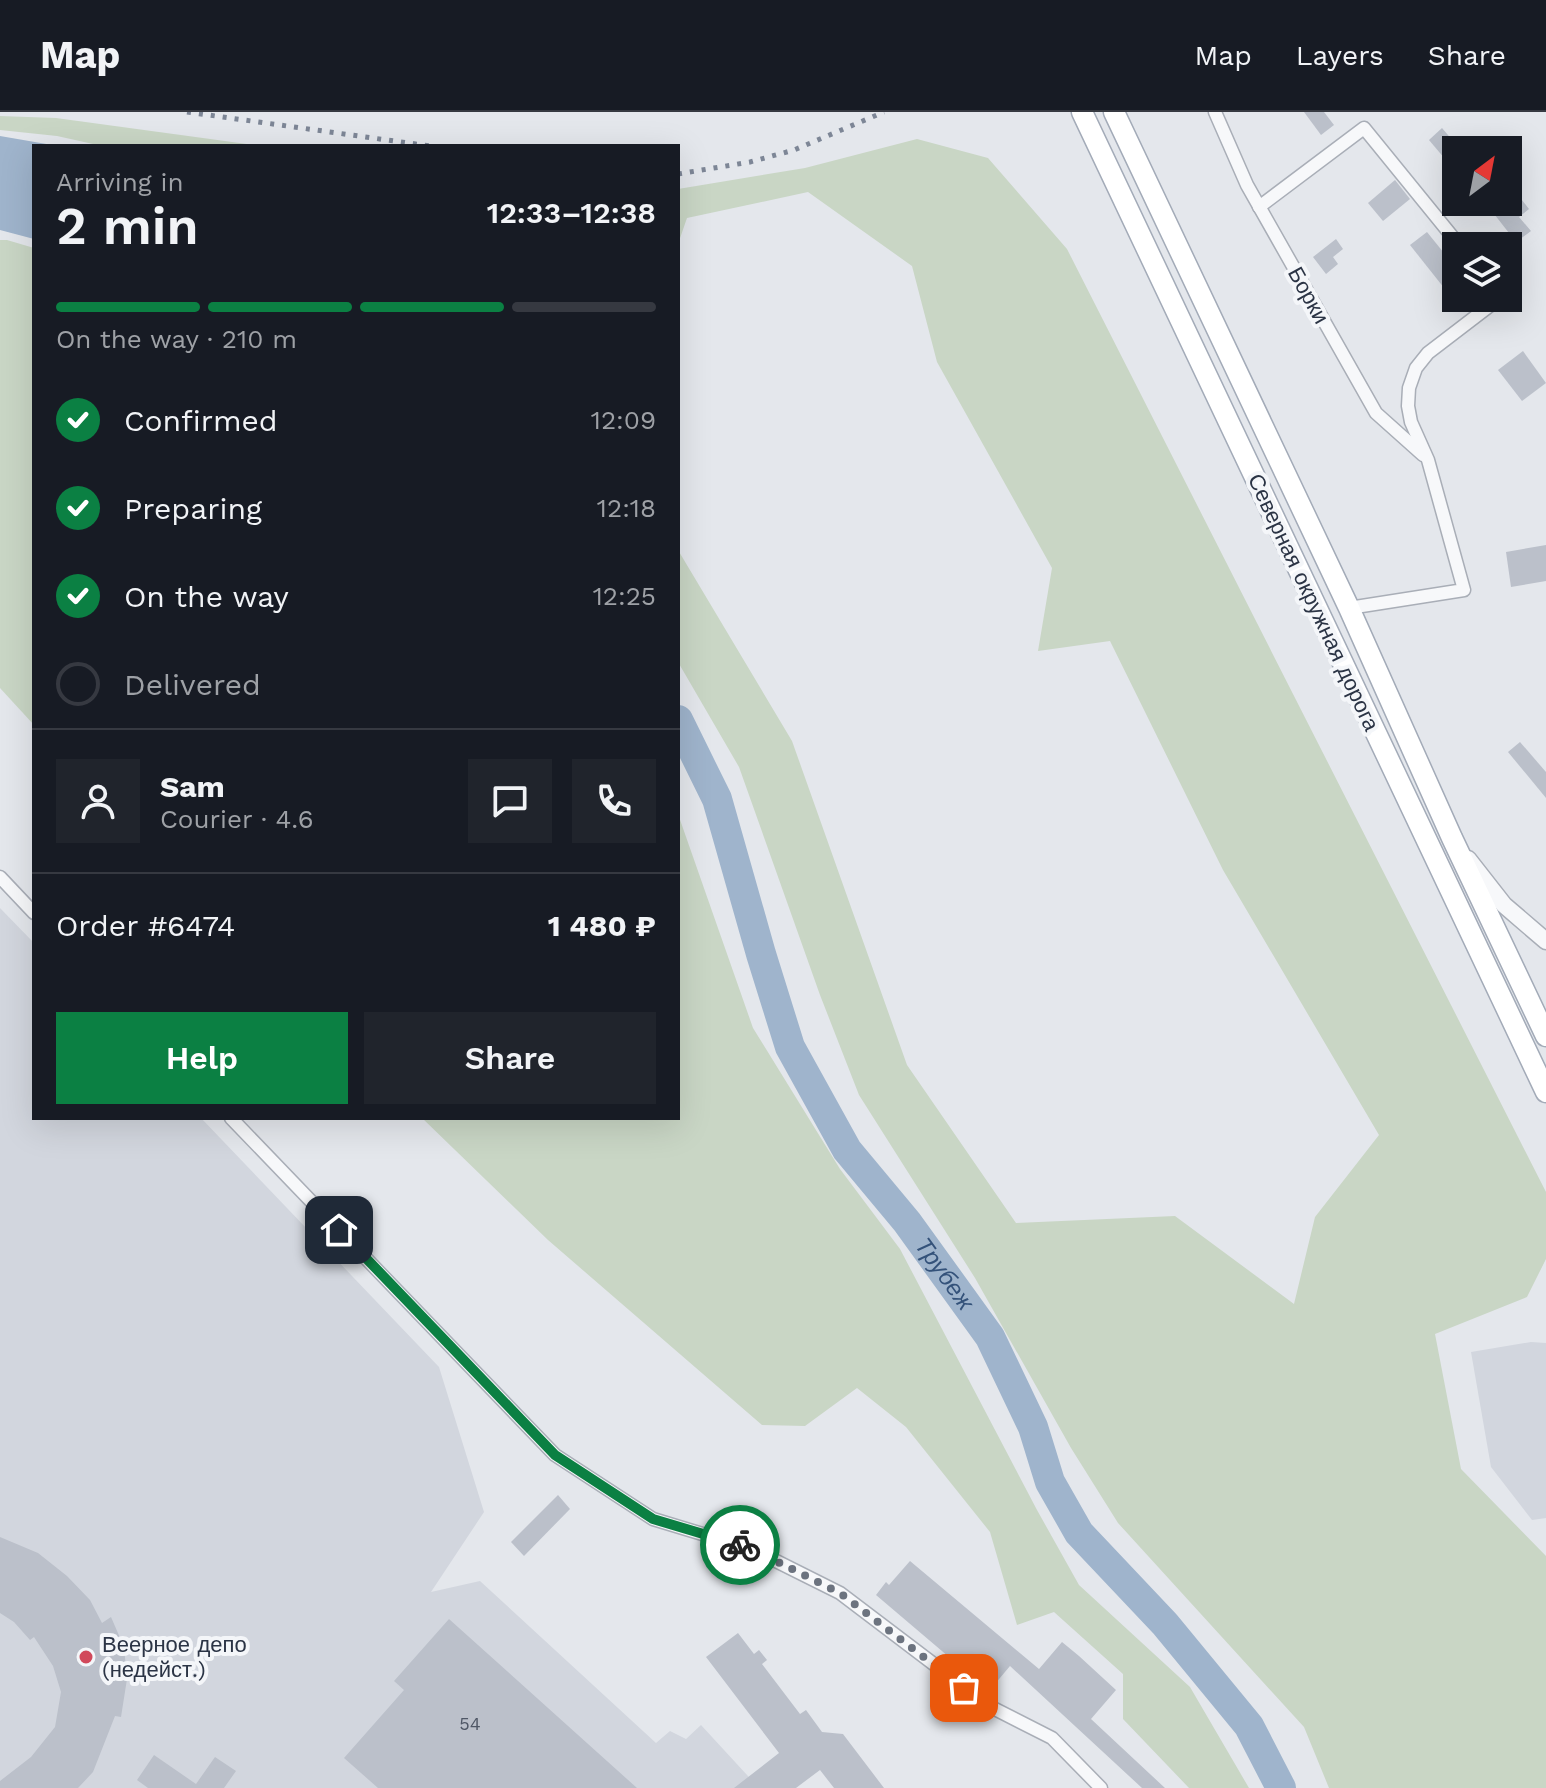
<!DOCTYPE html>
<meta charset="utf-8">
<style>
:root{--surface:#171b24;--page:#20242c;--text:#f1f3f6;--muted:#9ea1a6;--line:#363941;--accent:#0b8043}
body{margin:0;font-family:"Work Sans",sans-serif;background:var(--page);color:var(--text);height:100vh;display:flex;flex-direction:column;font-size:30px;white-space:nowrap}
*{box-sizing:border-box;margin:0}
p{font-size:26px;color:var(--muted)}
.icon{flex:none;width:44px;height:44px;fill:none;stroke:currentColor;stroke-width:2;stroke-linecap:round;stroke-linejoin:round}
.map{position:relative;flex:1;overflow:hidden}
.panel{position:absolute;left:32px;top:32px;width:648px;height:976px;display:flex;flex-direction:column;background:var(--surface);border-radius:0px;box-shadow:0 8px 32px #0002}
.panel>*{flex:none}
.needle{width:52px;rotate:32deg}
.tools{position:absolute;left:1442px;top:24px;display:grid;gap:16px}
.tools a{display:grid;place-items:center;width:80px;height:80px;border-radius:0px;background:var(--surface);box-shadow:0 8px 32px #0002;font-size:40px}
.pin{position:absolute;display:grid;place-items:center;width:68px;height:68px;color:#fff;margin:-34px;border-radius:16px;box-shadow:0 4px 12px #0006}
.courier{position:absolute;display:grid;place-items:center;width:80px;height:80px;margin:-40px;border:6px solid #0b8043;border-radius:50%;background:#fff;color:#222;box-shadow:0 2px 10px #0007}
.headline em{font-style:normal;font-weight:600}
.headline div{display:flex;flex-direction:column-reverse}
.headline{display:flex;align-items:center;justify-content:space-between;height:136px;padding:0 24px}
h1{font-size:52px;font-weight:600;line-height:60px}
.bar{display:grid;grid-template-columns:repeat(4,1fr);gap:12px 8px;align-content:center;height:96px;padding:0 24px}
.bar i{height:10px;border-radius:6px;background:var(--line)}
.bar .on{background:var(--accent)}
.bar p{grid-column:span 4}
.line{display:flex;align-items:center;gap:20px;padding:0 24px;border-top:2px solid var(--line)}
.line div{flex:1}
.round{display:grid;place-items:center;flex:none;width:84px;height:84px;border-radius:0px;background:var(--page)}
ol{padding:0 24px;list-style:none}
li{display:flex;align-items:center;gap:24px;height:88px}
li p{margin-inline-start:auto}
li .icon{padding:8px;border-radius:50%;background:var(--accent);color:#fff;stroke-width:4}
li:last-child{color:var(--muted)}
li i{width:44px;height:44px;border:4px solid var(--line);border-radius:50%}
.primary-button{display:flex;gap:16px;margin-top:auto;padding:16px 24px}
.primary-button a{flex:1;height:92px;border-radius:0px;background:var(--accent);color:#fff;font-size:32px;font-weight:600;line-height:92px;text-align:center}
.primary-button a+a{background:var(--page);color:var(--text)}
header{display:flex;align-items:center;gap:48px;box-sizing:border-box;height:112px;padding:0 40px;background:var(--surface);border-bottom:2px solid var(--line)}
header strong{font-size:38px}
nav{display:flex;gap:44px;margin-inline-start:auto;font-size:28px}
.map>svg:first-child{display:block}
.built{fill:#d2d6de}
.green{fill:#c9d6c5}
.water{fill:#9fb4cc}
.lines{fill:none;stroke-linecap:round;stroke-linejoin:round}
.river{stroke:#9fb4cc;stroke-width:30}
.building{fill:#bbc0ca}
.minor-casing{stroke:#a9aeb7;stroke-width:15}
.tertiary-casing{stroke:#a9aeb7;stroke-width:19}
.primary-casing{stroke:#a3abb8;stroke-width:23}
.minor{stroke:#f7f8fa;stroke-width:12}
.tertiary{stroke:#f7f8fa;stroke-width:16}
.primary{stroke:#fff;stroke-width:20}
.rail{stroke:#7d8696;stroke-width:5;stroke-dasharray:4 8;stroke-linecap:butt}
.done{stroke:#6c737f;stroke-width:8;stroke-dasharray:0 14.4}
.route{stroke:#0b8043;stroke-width:10}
.poi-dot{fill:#d1495b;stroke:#f4f6f9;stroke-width:3}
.labels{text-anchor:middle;stroke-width:8;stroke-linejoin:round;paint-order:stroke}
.number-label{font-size:18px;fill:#4f5766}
.street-label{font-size:22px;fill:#2b3445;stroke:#f4f6f9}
.poi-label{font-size:22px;fill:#2b3445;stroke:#f4f6f9;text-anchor:start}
.water-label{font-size:24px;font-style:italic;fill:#34527a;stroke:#f4f6f9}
</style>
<header>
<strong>Map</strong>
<nav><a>Map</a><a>Layers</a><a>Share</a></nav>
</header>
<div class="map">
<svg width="1546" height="1676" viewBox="0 0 1546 1676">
<rect width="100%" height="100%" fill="#e4e7ec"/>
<g class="built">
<path d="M 0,796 L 34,831 L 34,1006 L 201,1006 L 439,1255 L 484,1400 L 431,1480 L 480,1469 L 656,1631 L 670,1619 L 686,1627 L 701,1613 L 759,1676 L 0,1676 Z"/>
<path d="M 1531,1230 L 1546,1231 L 1546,1406 L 1532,1408 L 1491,1355 L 1471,1240 Z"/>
</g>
<g class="green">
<path d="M 0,4 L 56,6 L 261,34 L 102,34 L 57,24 L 0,18 Z"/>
<path d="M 917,27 L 988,46 L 1067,137 L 1546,1080 L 1546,1147 L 1527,1185 L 1435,1222 L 1461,1357 L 1546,1444 L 1546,1676 L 1329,1676 L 1304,1615 L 1118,1411 L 1071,1336 L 975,1166 L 859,983 L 820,883 L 739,655 L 678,550 L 678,438 L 792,629 L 907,953 L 1016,1111 L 1175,1104 L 1294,1192 L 1315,1105 L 1379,1023 L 1223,758 L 1110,529 L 1038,539 L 1052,456 L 937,250 L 912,154 L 808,80 L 687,106 L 678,132 L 678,77 L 805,56 Z"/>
<path d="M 0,128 L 7,128 L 34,136 L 34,613 L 0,576 Z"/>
<path d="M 678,702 L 753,916 L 840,1057 L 900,1137 L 1037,1398 L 1079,1473 L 1190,1575 L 1249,1676 L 1189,1676 L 1123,1607 L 1123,1562 L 1054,1500 L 1017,1513 L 990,1420 L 906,1315 L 857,1276 L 805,1314 L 762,1313 L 548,1128 L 422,1006 L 678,1006 Z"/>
</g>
<path class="water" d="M 0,24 L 58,34 L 34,34 L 34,127 L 0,118 Z"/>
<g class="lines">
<path class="river" id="s1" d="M 678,608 L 717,687 L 761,842 L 790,935 L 847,1038 L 907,1110 L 990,1225 L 1033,1315 L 1050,1370 L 1079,1421 L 1165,1512 L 1249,1614 L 1281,1676"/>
</g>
<g class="building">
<path d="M 1304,0 L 1324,0 L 1334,13 L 1321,23 Z"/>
<path d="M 1442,16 L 1459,36 L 1445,47 L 1429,28 Z"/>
<path d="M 1395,68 L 1410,87 L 1383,109 L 1368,91 Z"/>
<path d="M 1515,79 L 1529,97 L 1519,105 L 1531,119 L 1516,130 L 1491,98 L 1501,90 L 1508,90 L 1508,85 Z"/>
<path d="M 1427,120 L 1456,156 L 1456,191 L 1410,133 Z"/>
<path d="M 1336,127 L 1343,137 L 1333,145 L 1338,152 L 1326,162 L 1313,145 Z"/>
<path d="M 1523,239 L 1546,271 L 1522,289 L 1498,258 Z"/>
<path d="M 1546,433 L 1546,469 L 1511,475 L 1506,440 Z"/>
<path d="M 1520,630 L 1546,660 L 1546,686 L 1508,640 Z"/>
<path d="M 558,1383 L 570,1397 L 524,1444 L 511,1430 Z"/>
<path d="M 0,1425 L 38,1441 L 67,1464 L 90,1488 L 102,1511 L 111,1505 L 124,1535 L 127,1567 L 121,1605 L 115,1604 L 93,1660 L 78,1676 L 0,1676 L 0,1669 L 31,1645 L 55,1615 L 61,1580 L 53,1554 L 34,1525 L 30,1528 L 14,1510 L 0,1501 Z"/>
<path d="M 910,1449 L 1039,1557 L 1062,1530 L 1079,1544 L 1116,1578 L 1091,1607 L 1165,1676 L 1142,1676 L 1010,1554 L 989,1579 L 876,1483 L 886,1470 L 889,1473 Z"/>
<path d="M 449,1507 L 637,1676 L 378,1676 L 344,1646 L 404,1578 L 394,1569 Z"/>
<path d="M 738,1521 L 754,1542 L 759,1538 L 767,1548 L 762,1552 L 800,1602 L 806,1598 L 822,1620 L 843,1622 L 884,1676 L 834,1676 L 820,1658 L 796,1676 L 734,1676 L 779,1641 L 706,1545 Z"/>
<path d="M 154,1643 L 196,1672 L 215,1645 L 236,1659 L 224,1676 L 148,1676 L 137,1668 Z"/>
</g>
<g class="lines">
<defs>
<g id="minor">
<path d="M 1215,0 L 1247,73 L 1376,301 L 1423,343"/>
<path d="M 1259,95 L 1364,16 L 1460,134"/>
<path d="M 1349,496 L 1464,478 L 1428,348 L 1411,310 L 1408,294 L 1409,276 L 1416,256 L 1428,241 L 1492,192 L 1494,186"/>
<path d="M 0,765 L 34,801"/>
<path d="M 231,1006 L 555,1343 L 653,1407 L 752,1437 L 840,1481 L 989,1594 L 1052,1626 L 1101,1676"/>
</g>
<path id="tertiary" d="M 1468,747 L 1504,793 L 1546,829"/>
<g id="primary">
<path d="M 1082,0 L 1546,980"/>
<path d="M 1114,0 L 1349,496 L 1452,726 L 1546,924"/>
</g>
</defs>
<use href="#minor" class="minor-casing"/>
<use href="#tertiary" class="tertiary-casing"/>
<use href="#primary" class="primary-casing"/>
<use href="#minor" class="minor"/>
<use href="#tertiary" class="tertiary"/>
<use href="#primary" class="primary"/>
<g class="rail">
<path d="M 187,0 L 430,34"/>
<path d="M 678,62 L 750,50 L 794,38 L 884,0"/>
</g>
</g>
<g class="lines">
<path class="done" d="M 740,1433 L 752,1437 L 840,1481 L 964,1576"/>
<path class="route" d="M 339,1118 L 555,1343 L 653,1407 L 740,1433"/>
</g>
<circle class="poi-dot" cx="86" cy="1545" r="8"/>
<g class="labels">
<g class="number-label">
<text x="470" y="1618">54</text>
</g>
<g class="street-label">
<text transform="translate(1309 183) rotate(61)" y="8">Борки</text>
<text transform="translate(1314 490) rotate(65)" y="8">Северная окружная дорога</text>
</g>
<g class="poi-label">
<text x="102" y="1540">Веерное депо<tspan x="102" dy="25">(недейст.)</tspan></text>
</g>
<g class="water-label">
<text dy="8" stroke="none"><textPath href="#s1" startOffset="622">Трубеж</textPath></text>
</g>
</g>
</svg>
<div class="tools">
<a><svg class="needle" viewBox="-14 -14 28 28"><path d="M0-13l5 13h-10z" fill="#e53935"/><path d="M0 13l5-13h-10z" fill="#9ea1a6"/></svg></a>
<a><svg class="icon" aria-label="layers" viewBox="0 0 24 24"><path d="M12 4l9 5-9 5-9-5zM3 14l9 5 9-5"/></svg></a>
</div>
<div class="pin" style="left:964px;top:1576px;background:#ea580c"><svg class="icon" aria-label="bag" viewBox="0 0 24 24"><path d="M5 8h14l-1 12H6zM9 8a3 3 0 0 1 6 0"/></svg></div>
<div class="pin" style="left:339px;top:1118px;background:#1f2937"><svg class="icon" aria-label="home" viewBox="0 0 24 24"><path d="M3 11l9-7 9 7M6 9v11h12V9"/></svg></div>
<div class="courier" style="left:740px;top:1433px"><svg class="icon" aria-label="bike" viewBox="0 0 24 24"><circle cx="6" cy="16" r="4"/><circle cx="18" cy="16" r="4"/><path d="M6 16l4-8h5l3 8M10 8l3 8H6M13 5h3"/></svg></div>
<section class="panel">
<div class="headline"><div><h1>2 min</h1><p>Arriving in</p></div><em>12:33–12:38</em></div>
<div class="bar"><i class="on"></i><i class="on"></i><i class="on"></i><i></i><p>On the way · 210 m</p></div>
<ol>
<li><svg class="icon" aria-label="check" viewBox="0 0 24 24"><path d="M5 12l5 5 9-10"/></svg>Confirmed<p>12:09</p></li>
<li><svg class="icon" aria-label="check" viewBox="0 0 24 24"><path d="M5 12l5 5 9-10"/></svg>Preparing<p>12:18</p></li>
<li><svg class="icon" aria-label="check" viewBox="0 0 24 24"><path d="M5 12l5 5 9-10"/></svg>On the way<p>12:25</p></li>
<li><i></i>Delivered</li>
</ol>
<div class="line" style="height:144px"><a class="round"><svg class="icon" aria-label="person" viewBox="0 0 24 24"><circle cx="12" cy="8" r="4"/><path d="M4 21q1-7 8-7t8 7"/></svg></a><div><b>Sam</b><p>Courier · 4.6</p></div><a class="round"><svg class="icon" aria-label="chat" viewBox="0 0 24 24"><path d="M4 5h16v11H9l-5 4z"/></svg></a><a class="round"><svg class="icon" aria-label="phone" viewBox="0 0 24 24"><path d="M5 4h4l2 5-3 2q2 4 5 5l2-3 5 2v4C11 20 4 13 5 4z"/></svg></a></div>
<div class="line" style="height:104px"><div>Order #6474</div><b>1 480 ₽</b></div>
<div class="primary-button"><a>Help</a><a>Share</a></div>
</section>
</div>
